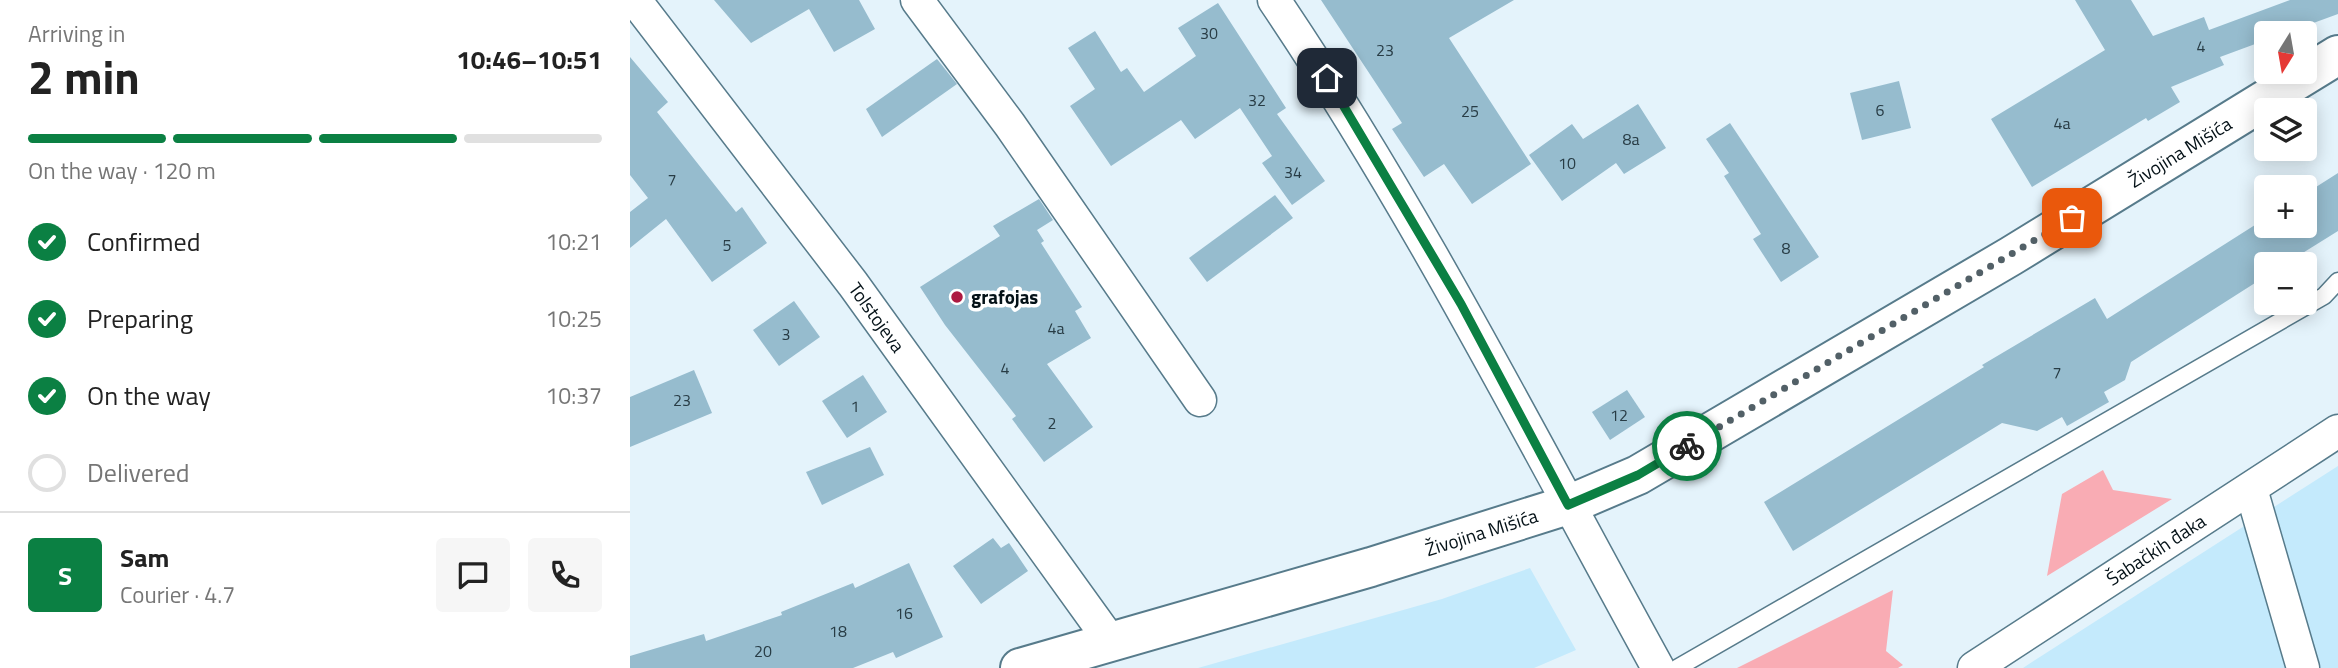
<!DOCTYPE html>
<meta charset="utf-8">
<style>
:root{--surface:#fff;--page:#f6f6f6;--text:#222;--muted:#767676;--line:#e0e0e0;--accent:#0b8043}
body{margin:0;font-family:"Titillium Web",sans-serif;background:var(--page);color:var(--text);height:100vh;display:flex;flex-direction:column;font-size:26px;white-space:nowrap}
*{box-sizing:border-box;margin:0}
p{font-size:23px;color:var(--muted)}
.icon{flex:none;width:38px;height:38px;fill:none;stroke:currentColor;stroke-width:2;stroke-linecap:round;stroke-linejoin:round}
.map{position:relative;flex:1;overflow:hidden}
.side{display:flex;flex-direction:column;background:var(--surface);width:630px}
.side>*{flex:none}
.needle{width:46px;rotate:191deg}
.fabs{position:absolute;left:1624px;top:21px;display:grid;gap:14px}
.fabs a{display:grid;place-items:center;width:63px;height:63px;border-radius:7px;background:var(--surface);box-shadow:0 4px 18px #0003;font-size:35px}
.pin{position:absolute;display:grid;place-items:center;width:60px;height:60px;color:#fff;margin:-30px;border-radius:14px;box-shadow:0 4px 10px #0006}
.courier{position:absolute;display:grid;place-items:center;width:70px;height:70px;margin:-35px;border:5px solid #0b8043;border-radius:50%;background:#fff;color:#222;box-shadow:0 2px 9px #0007}
.overview em{font-style:normal;font-weight:700}
.overview div{display:flex;flex-direction:column-reverse}
.overview{display:flex;align-items:center;justify-content:space-between;height:119px;padding:0 28px}
h1{font-size:46px;font-weight:700;line-height:52px}
.bar{display:grid;grid-template-columns:repeat(4,1fr);gap:10px 7px;align-content:center;height:84px;padding:0 28px}
.bar i{height:9px;border-radius:5px;background:var(--line)}
.bar .on{background:var(--accent)}
.bar p{grid-column:span 4}
.line{display:flex;align-items:center;gap:18px;padding:0 28px;border-top:2px solid var(--line)}
.line div{flex:1}
.round{display:grid;place-items:center;flex:none;width:74px;height:74px;border-radius:7px;background:var(--page)}
ol{padding:0 28px;list-style:none}
li{display:flex;align-items:center;gap:21px;height:77px}
li p{margin-inline-start:auto}
li .icon{padding:7px;border-radius:50%;background:var(--accent);color:#fff;stroke-width:4}
li:last-child{color:var(--muted)}
li i{width:38px;height:38px;border:4px solid var(--line);border-radius:50%}
main{display:flex;flex:1;min-height:0}
.map>svg:first-child{display:block}
.built{fill:#c4eafc}
.green{fill:#f9acb4}
.building{fill:#96bcce}
.lines{fill:none;stroke-linecap:round;stroke-linejoin:round}
.service-casing{stroke:#577b8b;stroke-width:19}
.minor-casing{stroke:#577b8b;stroke-width:35}
.secondary-casing{stroke:#577b8b;stroke-width:42}
.service{stroke:#fff;stroke-width:16}
.minor{stroke:#fff;stroke-width:32}
.secondary{stroke:#fff;stroke-width:38}
.done{stroke:#526067;stroke-width:7;stroke-dasharray:0 12.6}
.route{stroke:#0b8043;stroke-width:9}
.poi-dot{fill:#ad1941;stroke:#fff;stroke-width:2.5}
.labels{text-anchor:middle;stroke-width:7;stroke-linejoin:round;paint-order:stroke}
.number-label{font-size:16px;fill:#283c45}
.street-label{font-size:19px;fill:#041117;stroke:#fff}
.poi-label{font-size:19px;font-weight:bold;fill:#041117;stroke:#fff;text-anchor:start}
</style>
<main>
<section class="side">
<div class="overview"><div><h1>2 min</h1><p>Arriving in</p></div><em>10:46–10:51</em></div>
<div class="bar"><i class="on"></i><i class="on"></i><i class="on"></i><i></i><p>On the way · 120 m</p></div>
<ol>
<li><svg class="icon" aria-label="check" viewBox="0 0 24 24"><path d="M5 12l5 5 9-10"/></svg>Confirmed<p>10:21</p></li>
<li><svg class="icon" aria-label="check" viewBox="0 0 24 24"><path d="M5 12l5 5 9-10"/></svg>Preparing<p>10:25</p></li>
<li><svg class="icon" aria-label="check" viewBox="0 0 24 24"><path d="M5 12l5 5 9-10"/></svg>On the way<p>10:37</p></li>
<li><i></i>Delivered</li>
</ol>
<div class="line" style="height:126px"><b class="round" style="background:var(--accent);color:#fff">S</b><div><b>Sam</b><p>Courier · 4.7</p></div><a class="round"><svg class="icon" aria-label="chat" viewBox="0 0 24 24"><path d="M4 5h16v11H9l-5 4z"/></svg></a><a class="round"><svg class="icon" aria-label="phone" viewBox="0 0 24 24"><path d="M5 4h4l2 5-3 2q2 4 5 5l2-3 5 2v4C11 20 4 13 5 4z"/></svg></a></div>
</section>
<div class="map">
<svg width="1708" height="668" viewBox="0 0 1708 668">
<rect width="100%" height="100%" fill="#e4f3fb"/>
<g class="built">
<path d="M 1708,466 L 1708,668 L 1393,668 L 1402,662 Z"/>
<path d="M 900,568 L 946,650 L 904,668 L 568,668 L 812,599 Z"/>
</g>
<g class="green">
<path d="M 1473,470 L 1483,490 L 1542,499 L 1417,576 L 1432,494 Z"/>
<path d="M 1263,590 L 1256,651 L 1273,665 L 1268,668 L 1107,668 Z"/>
</g>
<g class="building">
<path d="M 84,0 L 229,0 L 245,29 L 204,52 L 179,9 L 121,43 Z"/>
<path d="M 691,0 L 884,0 L 819,38 L 901,164 L 842,204 L 814,164 L 794,177 L 762,129 L 772,123 Z"/>
<path d="M 1445,0 L 1501,0 L 1523,36 L 1574,17 L 1579,30 L 1660,0 L 1708,0 L 1708,14 L 1656,33 L 1636,33 L 1636,40 L 1590,57 L 1594,65 L 1541,87 L 1550,102 L 1518,121 L 1516,118 L 1402,187 L 1361,119 L 1475,50 Z"/>
<path d="M 588,3 L 656,108 L 647,114 L 695,181 L 662,205 L 632,163 L 642,156 L 610,108 L 565,139 L 551,120 L 481,166 L 440,106 L 465,89 L 438,48 L 465,31 L 491,72 L 497,68 L 514,92 L 566,56 L 548,28 Z"/>
<path d="M 0,57 L 38,102 L 27,112 L 106,212 L 112,207 L 137,243 L 82,282 L 36,219 L 0,248 L 0,212 L 18,198 L 0,175 Z"/>
<path d="M 307,59 L 327,84 L 252,137 L 236,109 Z"/>
<path d="M 1269,81 L 1281,128 L 1232,140 L 1220,93 Z"/>
<path d="M 1008,104 L 1036,148 L 994,174 L 986,163 L 932,201 L 899,155 L 942,124 L 953,139 Z"/>
<path d="M 1100,123 L 1189,257 L 1151,282 L 1123,239 L 1131,234 L 1094,176 L 1099,173 L 1076,139 Z"/>
<path d="M 1708,173 L 1708,231 L 1655,264 L 1636,264 L 1636,276 L 1501,362 L 1495,380 L 1474,392 L 1479,402 L 1437,426 L 1432,417 L 1407,431 L 1372,423 L 1163,551 L 1134,502 L 1354,367 L 1352,365 L 1465,298 L 1477,319 L 1636,218 L 1636,226 L 1675,226 L 1675,194 Z"/>
<path d="M 645,195 L 663,218 L 577,282 L 559,258 Z"/>
<path d="M 409,199 L 423,220 L 407,230 L 414,241 L 411,243 L 452,307 L 445,311 L 461,338 L 417,364 L 463,427 L 414,462 L 382,419 L 386,416 L 315,325 L 290,287 L 370,236 L 363,226 Z"/>
<path d="M 164,301 L 190,337 L 149,366 L 123,330 Z"/>
<path d="M 64,370 L 82,413 L 0,447 L 0,397 Z"/>
<path d="M 233,375 L 257,412 L 217,438 L 192,401 Z"/>
<path d="M 997,390 L 1015,417 L 980,440 L 962,412 Z"/>
<path d="M 240,447 L 254,475 L 192,505 L 176,472 Z"/>
<path d="M 363,538 L 371,548 L 379,543 L 398,571 L 351,604 L 323,566 Z"/>
<path d="M 279,563 L 313,637 L 266,658 L 263,652 L 223,668 L 0,668 L 0,656 L 74,634 L 76,641 L 152,615 L 151,612 L 223,583 L 225,588 Z"/>
</g>
<g class="lines">
<defs>
<path id="service" d="M 1047,668 L 1694,296 L 1708,281"/>
<g id="minor">
<path id="s1" d="M 5,0 L 223,284 L 481,642"/>
<path d="M 287,0 L 380,125 L 570,400"/>
<path d="M 644,0 C 788,213 904,443 1028,668"/>
<path d="M 1621,489 L 1673,668"/>
<path id="s2" d="M 1344,668 L 1708,431"/>
</g>
<g id="secondary">
<path id="s3" d="M 390,668 L 741,567 L 938,505 L 1008,475 L 1381,256 L 1708,55"/>
</g>
</defs>
<use href="#service" class="service-casing"/>
<use href="#minor" class="minor-casing"/>
<use href="#secondary" class="secondary-casing"/>
<use href="#service" class="service"/>
<use href="#minor" class="minor"/>
<use href="#secondary" class="secondary"/>
</g>
<g class="lines">
<path class="done" d="M 1057,446 L 1442,218"/>
<path class="route" d="M 697,78 L 831,304 L 938,505 L 1008,475 L 1057,446"/>
</g>
<circle class="poi-dot" cx="327" cy="297" r="7"/>
<g class="labels">
<g class="number-label">
<text x="579" y="39">30</text>
<text x="1571" y="52">4</text>
<text x="755" y="56">23</text>
<text x="627" y="106">32</text>
<text x="1250" y="116">6</text>
<text x="840" y="117">25</text>
<text x="1432" y="129">4a</text>
<text x="1001" y="145">8a</text>
<text x="937" y="169">10</text>
<text x="663" y="178">34</text>
<text x="42" y="185">7</text>
<text x="97" y="251">5</text>
<text x="1156" y="254">8</text>
<text x="426" y="334">4a</text>
<text x="156" y="340">3</text>
<text x="375" y="374">4</text>
<text x="1427" y="378">7</text>
<text x="52" y="406">23</text>
<text x="225" y="412">1</text>
<text x="989" y="421">12</text>
<text x="422" y="429">2</text>
<text x="274" y="619">16</text>
<text x="208" y="637">18</text>
<text x="133" y="657">20</text>
</g>
<g class="street-label">
<text dy="7" stroke="none"><textPath href="#s3" startOffset="1279">Živojina Mišića</textPath></text>
<text dy="7" stroke="none"><textPath href="#s1" startOffset="399">Tolstojeva</textPath></text>
<text dy="7" stroke="none"><textPath href="#s3" startOffset="481">Živojina Mišića</textPath></text>
<text dy="7" stroke="none"><textPath href="#s2" startOffset="217">Šabačkih đaka</textPath></text>
</g>
<g class="poi-label">
<text x="341" y="304">grafojas</text>
</g>
</g>
</svg>
<div class="fabs">
<a><svg class="needle" viewBox="-14 -14 28 28"><path d="M0-13l5 13h-10z" fill="#e53935"/><path d="M0 13l5-13h-10z" fill="#767676"/></svg></a>
<a><svg class="icon" aria-label="layers" viewBox="0 0 24 24"><path d="M12 4l9 5-9 5-9-5zM3 14l9 5 9-5"/></svg></a>
<a>+</a>
<a>−</a>
</div>
<div class="pin" style="left:1442px;top:218px;background:#ea580c"><svg class="icon" aria-label="bag" viewBox="0 0 24 24"><path d="M5 8h14l-1 12H6zM9 8a3 3 0 0 1 6 0"/></svg></div>
<div class="pin" style="left:697px;top:78px;background:#1f2937"><svg class="icon" aria-label="home" viewBox="0 0 24 24"><path d="M3 11l9-7 9 7M6 9v11h12V9"/></svg></div>
<div class="courier" style="left:1057px;top:446px"><svg class="icon" aria-label="bike" viewBox="0 0 24 24"><circle cx="6" cy="16" r="4"/><circle cx="18" cy="16" r="4"/><path d="M6 16l4-8h5l3 8M10 8l3 8H6M13 5h3"/></svg></div>
</div>
</main>
